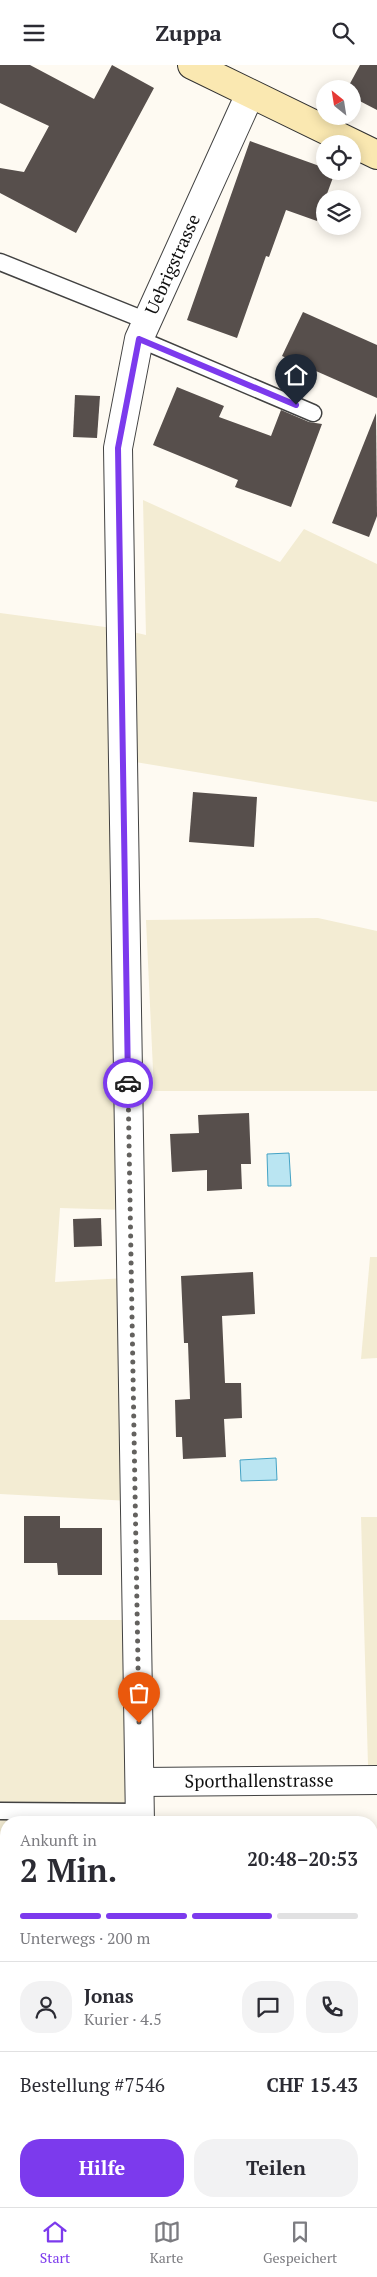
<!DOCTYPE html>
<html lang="de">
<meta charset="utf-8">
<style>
:root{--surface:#fff;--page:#f2f2f3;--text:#2b2b33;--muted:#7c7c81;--line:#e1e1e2;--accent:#7c3aed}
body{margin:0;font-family:"PT Serif",serif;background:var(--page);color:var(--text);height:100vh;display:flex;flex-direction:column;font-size:19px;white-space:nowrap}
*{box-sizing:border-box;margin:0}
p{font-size:16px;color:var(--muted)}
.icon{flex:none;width:28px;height:28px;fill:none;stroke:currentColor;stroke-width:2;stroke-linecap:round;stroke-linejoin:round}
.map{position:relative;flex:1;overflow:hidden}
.sheet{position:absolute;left:0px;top:1751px;width:378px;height:391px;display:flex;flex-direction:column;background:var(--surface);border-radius:20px 20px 0 0;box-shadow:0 2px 12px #0003}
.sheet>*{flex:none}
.needle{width:32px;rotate:330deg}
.tools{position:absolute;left:316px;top:15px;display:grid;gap:10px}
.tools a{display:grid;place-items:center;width:45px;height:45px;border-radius:50%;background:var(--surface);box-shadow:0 2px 12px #0003;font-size:25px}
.pin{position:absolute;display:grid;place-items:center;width:42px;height:42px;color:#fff;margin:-51px -21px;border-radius:50% 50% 50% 0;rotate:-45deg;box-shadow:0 0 5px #0007}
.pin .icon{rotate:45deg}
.courier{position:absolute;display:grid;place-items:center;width:50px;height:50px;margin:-25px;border:4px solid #7c3aed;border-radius:50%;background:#fff;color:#222;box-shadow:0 1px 6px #0007}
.overview em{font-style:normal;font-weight:800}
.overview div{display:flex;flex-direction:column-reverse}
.overview{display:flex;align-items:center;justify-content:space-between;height:85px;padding:0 20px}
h1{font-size:32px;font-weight:800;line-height:38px}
.bar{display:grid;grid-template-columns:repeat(4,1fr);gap:8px 5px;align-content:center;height:60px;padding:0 20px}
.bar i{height:6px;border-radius:4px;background:var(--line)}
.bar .selected{background:var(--accent)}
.bar p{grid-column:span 4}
.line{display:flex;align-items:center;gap:12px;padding:0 20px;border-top:1px solid var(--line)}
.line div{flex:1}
.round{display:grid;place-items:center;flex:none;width:52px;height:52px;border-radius:20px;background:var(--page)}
.action{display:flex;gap:10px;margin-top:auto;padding:10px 20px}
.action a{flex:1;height:58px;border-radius:20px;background:var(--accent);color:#fff;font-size:20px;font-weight:800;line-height:58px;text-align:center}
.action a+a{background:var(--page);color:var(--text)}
header{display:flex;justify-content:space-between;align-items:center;height:65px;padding:0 20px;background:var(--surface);font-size:22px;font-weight:800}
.tabs{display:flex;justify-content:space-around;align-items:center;height:70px;border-top:1px solid var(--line);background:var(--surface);font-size:14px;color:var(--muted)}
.tabs a{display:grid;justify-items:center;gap:2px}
.tabs .selected{color:var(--accent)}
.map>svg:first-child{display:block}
.farmland{fill:#f3ecd3}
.water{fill:#bae5f2;stroke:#45a3c5}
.building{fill:#574f4c}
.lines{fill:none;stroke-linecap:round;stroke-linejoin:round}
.lane-casing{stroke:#424242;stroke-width:19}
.street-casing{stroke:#424242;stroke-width:30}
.secondary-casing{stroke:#313131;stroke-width:30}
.lane{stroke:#fff;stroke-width:16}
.street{stroke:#fff;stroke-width:28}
.secondary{stroke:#fae8b1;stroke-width:28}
.done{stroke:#63615e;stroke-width:5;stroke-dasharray:0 9}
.route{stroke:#7c3aed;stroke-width:6}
.labels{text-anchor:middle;stroke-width:5;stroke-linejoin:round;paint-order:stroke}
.street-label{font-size:18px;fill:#0f0f0f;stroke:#fff}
</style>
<header><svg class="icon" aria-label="menu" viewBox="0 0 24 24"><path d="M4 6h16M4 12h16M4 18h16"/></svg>Zuppa<svg class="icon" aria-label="search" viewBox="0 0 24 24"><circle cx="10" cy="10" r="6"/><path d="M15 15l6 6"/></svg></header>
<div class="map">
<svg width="377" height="2142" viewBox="0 0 377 2142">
<rect width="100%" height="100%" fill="#fefaf2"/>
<g class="farmland">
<path d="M 143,435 L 280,497 L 304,464 L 377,499 L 377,737 L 111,693 L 126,1145 L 60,1143 L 55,1217 L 126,1213 L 130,1436 L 0,1429 L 0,548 L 120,564 L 146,570 Z"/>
<path d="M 318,853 L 377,866 L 377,1026 L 154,1026 L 146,855 Z"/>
<path d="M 370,1192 L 377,1192 L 377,1293 L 361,1294 Z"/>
<path d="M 361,1452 L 377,1452 L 377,1700 L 368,1700 Z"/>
<path d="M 0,1555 L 131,1555 L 133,1757 L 6,1758 L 6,2136 L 134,2136 L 134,2142 L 0,2142 Z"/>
</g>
<g class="water">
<path d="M 289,1088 L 291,1121 L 268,1121 L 267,1089 Z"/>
<path d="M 276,1393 L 277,1415 L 241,1416 L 240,1395 Z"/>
</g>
<g class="building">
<path d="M 0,0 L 30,0 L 94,34 L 112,0 L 154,23 L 76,168 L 0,128 L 0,103 L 24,107 L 49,61 L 0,38 Z"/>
<path d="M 360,0 L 377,0 L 377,45 L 352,32 L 352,24 L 347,24 Z"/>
<path d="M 250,76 L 325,103 L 325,106 L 335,107 L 317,156 L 286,145 L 269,192 L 266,191 L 237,273 L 187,255 Z"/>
<path d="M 303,247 L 377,280 L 377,333 L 282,291 Z"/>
<path d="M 177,322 L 224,341 L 219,352 L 271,371 L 281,345 L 309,357 L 322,359 L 291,442 L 235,422 L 238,415 L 153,380 Z"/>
<path d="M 75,330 L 100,331 L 97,373 L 73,372 Z"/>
<path d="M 376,348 L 377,451 L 369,472 L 332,458 Z"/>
<path d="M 193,727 L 257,732 L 254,782 L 189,777 Z"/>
<path d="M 249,1048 L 251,1099 L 241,1099 L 242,1124 L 207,1126 L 207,1105 L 172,1107 L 170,1069 L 199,1068 L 198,1050 Z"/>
<path d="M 101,1153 L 102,1181 L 74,1182 L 73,1154 Z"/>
<path d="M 253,1207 L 255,1249 L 222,1251 L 225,1318 L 241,1318 L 242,1353 L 224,1354 L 226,1392 L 183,1394 L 182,1372 L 176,1372 L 175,1335 L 190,1334 L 188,1278 L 184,1278 L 181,1211 Z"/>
<path d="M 24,1451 L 60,1451 L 60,1463 L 102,1463 L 102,1510 L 58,1510 L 57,1498 L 24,1498 Z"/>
</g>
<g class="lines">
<defs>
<g id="lane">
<path d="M 0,197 L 147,256"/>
<path d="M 139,274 L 313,348"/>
<path d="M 0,1746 L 140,1747"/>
</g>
<g id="street">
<path id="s1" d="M 140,1717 L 377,1715"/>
<path id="s2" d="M 140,1758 L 118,383 L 139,274 L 250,29"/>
<path d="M 145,2136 L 145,2142"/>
</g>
<path id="secondary" d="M 192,0 L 377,90"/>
</defs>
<use href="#lane" class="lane-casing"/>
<use href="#street" class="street-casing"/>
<use href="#secondary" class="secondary-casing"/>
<use href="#lane" class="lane"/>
<use href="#street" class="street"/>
<use href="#secondary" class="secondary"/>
</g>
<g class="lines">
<path class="done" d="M 128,1018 L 139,1658"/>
<path class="route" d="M 128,1018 L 118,383 L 139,274 L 296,340"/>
</g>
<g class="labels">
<g class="street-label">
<text dy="6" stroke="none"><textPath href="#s2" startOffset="1568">Uebrigstrasse</textPath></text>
<text dy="6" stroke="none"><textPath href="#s1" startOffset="119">Sporthallenstrasse</textPath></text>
</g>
</g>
</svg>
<div class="tools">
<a><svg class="needle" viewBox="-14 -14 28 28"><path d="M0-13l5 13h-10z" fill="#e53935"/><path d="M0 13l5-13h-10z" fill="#7c7c81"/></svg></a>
<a><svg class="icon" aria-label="locate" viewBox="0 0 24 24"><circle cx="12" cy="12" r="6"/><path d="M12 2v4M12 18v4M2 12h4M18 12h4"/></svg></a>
<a><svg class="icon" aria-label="layers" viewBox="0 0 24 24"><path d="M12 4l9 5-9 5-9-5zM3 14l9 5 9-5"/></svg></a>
</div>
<div class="pin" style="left:139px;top:1658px;background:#ea580c"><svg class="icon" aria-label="bag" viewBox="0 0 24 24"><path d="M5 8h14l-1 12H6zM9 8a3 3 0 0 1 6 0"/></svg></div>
<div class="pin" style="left:296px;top:340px;background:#1f2937"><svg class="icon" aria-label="home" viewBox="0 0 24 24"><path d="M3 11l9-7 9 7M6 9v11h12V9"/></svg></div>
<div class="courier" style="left:128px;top:1018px"><svg class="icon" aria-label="car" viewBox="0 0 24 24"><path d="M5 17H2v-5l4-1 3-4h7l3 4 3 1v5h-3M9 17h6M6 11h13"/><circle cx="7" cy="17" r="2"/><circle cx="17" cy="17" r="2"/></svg></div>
<section class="sheet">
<div class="overview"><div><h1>2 Min.</h1><p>Ankunft in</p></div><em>20:48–20:53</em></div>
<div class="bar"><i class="selected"></i><i class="selected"></i><i class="selected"></i><i></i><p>Unterwegs · 200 m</p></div>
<div class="line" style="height:90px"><a class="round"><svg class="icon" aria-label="person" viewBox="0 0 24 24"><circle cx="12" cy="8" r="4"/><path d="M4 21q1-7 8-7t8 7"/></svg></a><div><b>Jonas</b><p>Kurier · 4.5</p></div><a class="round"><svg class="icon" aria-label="chat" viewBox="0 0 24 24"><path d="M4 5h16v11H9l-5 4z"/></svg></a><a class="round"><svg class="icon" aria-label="phone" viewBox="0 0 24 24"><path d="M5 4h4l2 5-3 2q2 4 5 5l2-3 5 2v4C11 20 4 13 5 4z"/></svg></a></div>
<div class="line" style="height:65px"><div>Bestellung #7546</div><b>CHF 15.43</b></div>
<div class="action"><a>Hilfe</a><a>Teilen</a></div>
</section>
</div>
<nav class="tabs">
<a class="selected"><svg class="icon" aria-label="home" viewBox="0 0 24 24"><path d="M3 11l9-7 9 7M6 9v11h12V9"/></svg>Start</a>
<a><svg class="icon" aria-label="map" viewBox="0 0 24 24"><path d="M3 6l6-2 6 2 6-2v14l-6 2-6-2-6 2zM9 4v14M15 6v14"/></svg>Karte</a>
<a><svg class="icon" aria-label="saved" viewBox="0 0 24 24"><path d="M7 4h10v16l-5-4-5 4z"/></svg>Gespeichert</a>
</nav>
